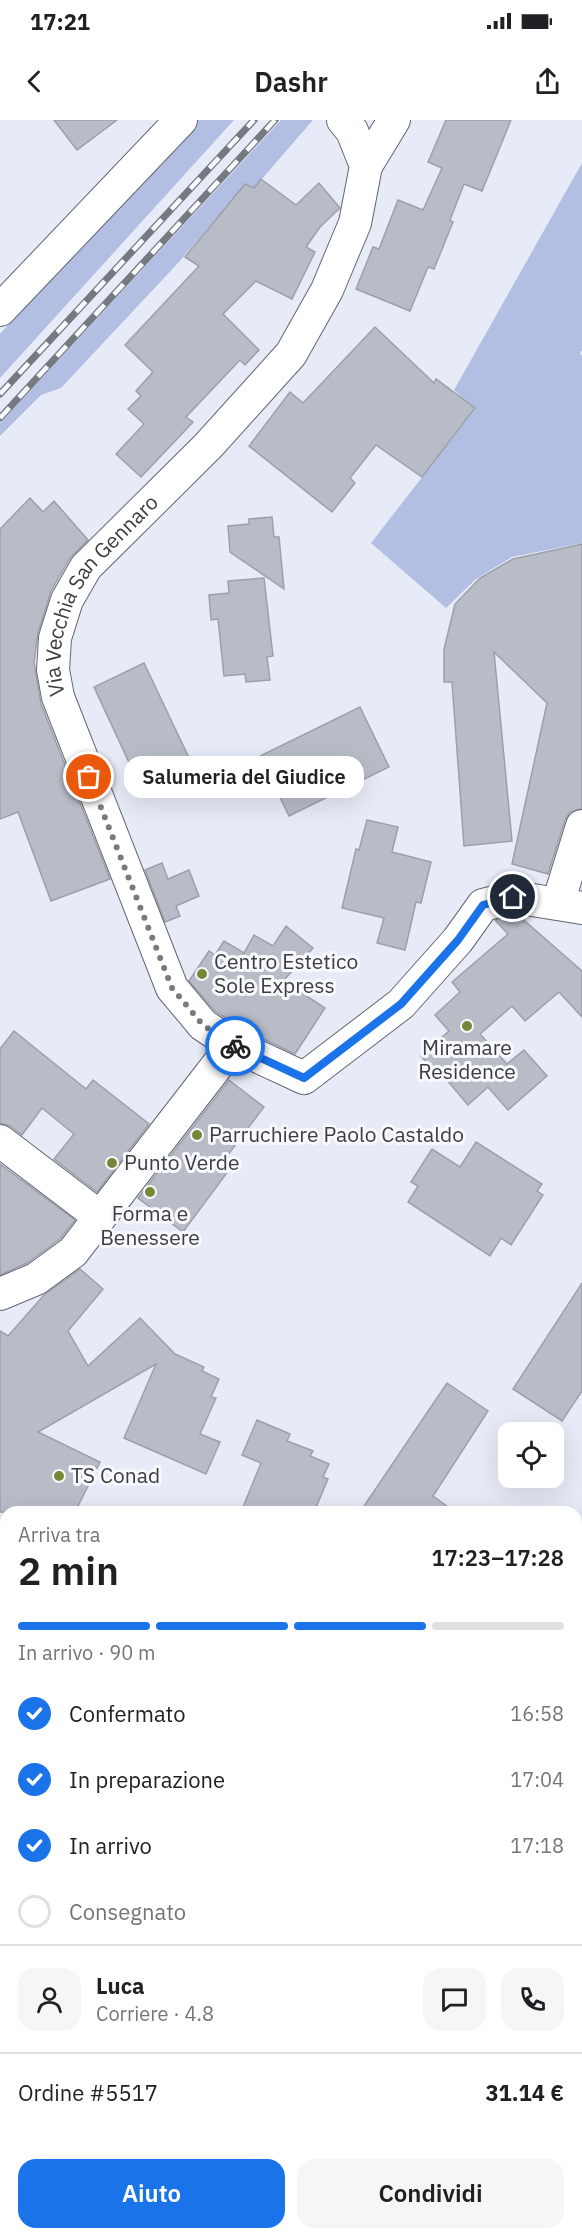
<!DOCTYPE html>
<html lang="it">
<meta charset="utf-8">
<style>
:root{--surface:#fff;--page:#f6f6f6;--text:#202124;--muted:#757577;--line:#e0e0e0;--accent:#1a73e8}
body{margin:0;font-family:"IBM Plex Sans",sans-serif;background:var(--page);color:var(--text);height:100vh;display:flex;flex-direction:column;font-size:22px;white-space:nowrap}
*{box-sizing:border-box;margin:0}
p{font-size:20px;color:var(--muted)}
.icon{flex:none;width:33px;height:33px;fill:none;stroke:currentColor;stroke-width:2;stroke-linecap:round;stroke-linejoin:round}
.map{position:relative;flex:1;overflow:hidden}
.drawer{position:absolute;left:0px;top:1386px;width:582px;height:734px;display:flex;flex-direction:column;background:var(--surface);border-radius:18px 18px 0 0;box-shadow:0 6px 24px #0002}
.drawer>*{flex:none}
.tools{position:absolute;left:498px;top:1302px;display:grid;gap:12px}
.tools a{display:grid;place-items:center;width:66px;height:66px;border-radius:12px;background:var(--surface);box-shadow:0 6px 24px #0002;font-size:30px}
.pin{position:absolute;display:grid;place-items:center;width:51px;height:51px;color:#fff;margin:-26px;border:3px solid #fff;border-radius:50%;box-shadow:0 2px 6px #0007}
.courier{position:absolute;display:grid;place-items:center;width:60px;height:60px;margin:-30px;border:4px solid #1a73e8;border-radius:50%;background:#fff;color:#222;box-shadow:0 2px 8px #0007}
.bubble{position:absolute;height:42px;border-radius:18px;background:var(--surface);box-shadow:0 6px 24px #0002;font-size:20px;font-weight:600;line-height:42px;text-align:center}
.head em{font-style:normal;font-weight:600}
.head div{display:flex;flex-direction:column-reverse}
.head{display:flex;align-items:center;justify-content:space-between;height:102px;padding:0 18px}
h1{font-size:39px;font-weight:600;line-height:45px}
.bar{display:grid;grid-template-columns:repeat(4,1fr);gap:9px 6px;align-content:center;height:72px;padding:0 18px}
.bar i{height:8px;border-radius:4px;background:var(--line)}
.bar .current{background:var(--accent)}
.bar p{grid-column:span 4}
.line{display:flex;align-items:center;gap:15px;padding:0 18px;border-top:2px solid var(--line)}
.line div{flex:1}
.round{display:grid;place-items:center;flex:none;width:63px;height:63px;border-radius:18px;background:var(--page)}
ol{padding:0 18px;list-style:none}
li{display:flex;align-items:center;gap:18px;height:66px}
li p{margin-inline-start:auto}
li .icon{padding:6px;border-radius:50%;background:var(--accent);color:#fff;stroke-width:4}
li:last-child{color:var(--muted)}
li i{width:33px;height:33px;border:3px solid var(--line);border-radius:50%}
.action{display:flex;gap:12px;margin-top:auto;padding:12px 18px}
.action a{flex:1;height:69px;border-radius:18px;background:var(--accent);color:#fff;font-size:24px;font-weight:600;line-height:69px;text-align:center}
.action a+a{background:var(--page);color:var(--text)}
.status{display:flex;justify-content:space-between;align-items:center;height:42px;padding:0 30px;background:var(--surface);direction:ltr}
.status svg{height:16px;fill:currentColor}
header{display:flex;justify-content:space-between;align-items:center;height:78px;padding:0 18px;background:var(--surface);font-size:27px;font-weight:600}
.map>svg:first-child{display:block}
.green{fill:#b2bfe3}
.building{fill:#b8bcc7;stroke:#9ca0ab;stroke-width:1.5}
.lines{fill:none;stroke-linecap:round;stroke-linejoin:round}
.minor-casing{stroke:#626670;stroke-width:34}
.tertiary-casing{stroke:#626670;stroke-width:36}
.minor{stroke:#fff;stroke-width:32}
.tertiary{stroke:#fff;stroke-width:33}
.rail-casing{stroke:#767980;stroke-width:7}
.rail{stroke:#f7f9fd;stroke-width:4.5;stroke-dasharray:14;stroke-linecap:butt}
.done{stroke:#777a81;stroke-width:6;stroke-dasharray:0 10.8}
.route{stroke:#1a73e8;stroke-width:8}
.poi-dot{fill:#768737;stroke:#f7f9fd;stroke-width:2}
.labels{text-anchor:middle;stroke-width:6;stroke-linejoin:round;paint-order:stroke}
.street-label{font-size:21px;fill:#3b3d41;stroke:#f7f9fd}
.poi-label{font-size:21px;fill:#3b3d41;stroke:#f7f9fd;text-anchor:start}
</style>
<div class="status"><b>17:21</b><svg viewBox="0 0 49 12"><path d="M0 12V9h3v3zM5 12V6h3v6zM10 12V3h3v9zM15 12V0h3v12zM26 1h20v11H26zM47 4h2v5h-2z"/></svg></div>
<header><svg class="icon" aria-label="back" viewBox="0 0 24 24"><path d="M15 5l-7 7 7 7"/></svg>Dashr<svg class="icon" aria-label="share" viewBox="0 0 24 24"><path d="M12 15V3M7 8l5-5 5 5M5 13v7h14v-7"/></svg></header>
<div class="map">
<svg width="582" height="2119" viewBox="0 0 582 2119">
<rect width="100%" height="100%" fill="#e7ebf7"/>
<g class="green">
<path d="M 195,0 L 234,0 L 0,258 L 0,214 Z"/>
<path d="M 281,0 L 313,0 L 254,68 L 245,64 L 179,142 L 61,268 L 41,275 L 0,316 L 0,303 Z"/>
<path d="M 582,43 L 582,230 L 580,233 L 582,236 L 582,423 L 512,437 L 476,459 L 446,488 L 371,423 L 475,289 L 454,270 Z"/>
<path d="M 0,1879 L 6,1881 L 6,2114 L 179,2114 L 171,2119 L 0,2119 Z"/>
<path d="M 582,1996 L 582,2078 L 576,2085 L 576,2000 Z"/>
<path d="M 409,2114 L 547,2114 L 541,2119 L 401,2119 Z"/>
</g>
<g class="building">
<path d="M 54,0 L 117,0 L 77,30 Z"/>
<path d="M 446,0 L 511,0 L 482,71 L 464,64 L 450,100 L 453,102 L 434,149 L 428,147 L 410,191 L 356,169 L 373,127 L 379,129 L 398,80 L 423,90 L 442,48 L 428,42 Z"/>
<path d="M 261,59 L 296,85 L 319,63 L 340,88 L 320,107 L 306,127 L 315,132 L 292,179 L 256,161 L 223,194 L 259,230 L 245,245 L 240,240 L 186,297 L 193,302 L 141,357 L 116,334 L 144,304 L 128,289 L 141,276 L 136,271 L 153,252 L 125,225 L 199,146 L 185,137 L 245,64 L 254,68 Z"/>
<path d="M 375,207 L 434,263 L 436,259 L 475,288 L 422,357 L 376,325 L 350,358 L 355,363 L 332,392 L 249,326 L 290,272 L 303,283 Z"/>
<path d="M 30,378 L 43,392 L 54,381 L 88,420 L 70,438 L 51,471 L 38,513 L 34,542 L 41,584 L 110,759 L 51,781 L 18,692 L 0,699 L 0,409 Z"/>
<path d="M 272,397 L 274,417 L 279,417 L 284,469 L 230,432 L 228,406 L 249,404 L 249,399 Z"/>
<path d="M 582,424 L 582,689 L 570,692 L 565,700 L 548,754 L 512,744 L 547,583 L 494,532 L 512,721 L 464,726 L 452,562 L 444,562 L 444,529 L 455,484 L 480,458 L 513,439 Z"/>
<path d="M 264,458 L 273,536 L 267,537 L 270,560 L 246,562 L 245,554 L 224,556 L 218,499 L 211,500 L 209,475 L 229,473 L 228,461 Z"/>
<path d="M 144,543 L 190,640 L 139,664 L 94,567 Z"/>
<path d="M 360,587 L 389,647 L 289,696 L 260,636 Z"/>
<path d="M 367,700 L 398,707 L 392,732 L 431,742 L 421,783 L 416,782 L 405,830 L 377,823 L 384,798 L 342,788 L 356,729 L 359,730 Z"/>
<path d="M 162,743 L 168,759 L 189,750 L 199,776 L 176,786 L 180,796 L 165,802 L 145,750 Z"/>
<path d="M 515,795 L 519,796 L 582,851 L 582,897 L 559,872 L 525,901 L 512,886 L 480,914 L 507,944 L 524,930 L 547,956 L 508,990 L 488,967 L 468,985 L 440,952 L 437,955 L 421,936 L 449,911 L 435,895 L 460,872 L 452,862 L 508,814 L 495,800 Z"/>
<path d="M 286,806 L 313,828 L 283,861 L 325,888 L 295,934 L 242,909 L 215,891 L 189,861 L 209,831 L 215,835 L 224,821 L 244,833 L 254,815 L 273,826 Z"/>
<path d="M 14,911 L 86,969 L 93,960 L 149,1004 L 97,1072 L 54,1039 L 74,1014 L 42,988 L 22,1015 L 10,1006 L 0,1003 L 0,929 Z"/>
<path d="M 229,960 L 264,987 L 224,1040 L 232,1046 L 183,1112 L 138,1078 Z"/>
<path d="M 476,1022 L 542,1064 L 537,1071 L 543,1075 L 511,1125 L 501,1118 L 490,1136 L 408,1082 L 418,1066 L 411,1062 L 432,1029 L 460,1047 Z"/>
<path d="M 0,1044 L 75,1100 L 60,1119 L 27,1143 L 0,1155 Z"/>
<path d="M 80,1149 L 103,1169 L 68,1211 L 88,1246 L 140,1198 L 175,1234 L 204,1247 L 202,1251 L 219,1259 L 211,1277 L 216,1278 L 200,1314 L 220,1322 L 206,1354 L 124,1318 L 156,1244 L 38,1312 L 100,1342 L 75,1392 L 0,1392 L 0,1211 L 8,1216 L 44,1175 Z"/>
<path d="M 582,1163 L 582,1271 L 562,1301 L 513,1269 Z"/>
<path d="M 447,1263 L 488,1291 L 433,1376 L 455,1392 L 360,1392 Z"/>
<path d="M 257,1300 L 290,1314 L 287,1321 L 313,1331 L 310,1336 L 329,1344 L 323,1357 L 328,1359 L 314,1392 L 241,1392 L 261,1343 L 242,1335 Z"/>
</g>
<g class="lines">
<defs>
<g id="minor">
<path d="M 366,46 L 394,0"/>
<path d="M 0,190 L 181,0"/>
<path d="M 558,783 L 582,706"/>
<path d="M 233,925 L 304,958 L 401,884 L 458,820 L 483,785 L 514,777 L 582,788"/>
<path d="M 0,1021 L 100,1097"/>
<path id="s1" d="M 0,1174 L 36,1159 L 73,1132 L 233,925 L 203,905 L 172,868 L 58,577 L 53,550 L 55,518 L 67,480 L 86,447 L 208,326 L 291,234 L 327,170 L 355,103 L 366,46 L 352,11 L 343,0"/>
<path d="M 576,2095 L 582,2097"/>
<path d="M 553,2119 L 558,2114"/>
</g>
<g id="tertiary">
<path d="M 0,1704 L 6,1709"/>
<path d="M 0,1801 L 6,1795"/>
<path d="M 327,2114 L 329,2119"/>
</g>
</defs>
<use href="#minor" class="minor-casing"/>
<use href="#tertiary" class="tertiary-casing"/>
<use href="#minor" class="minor"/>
<use href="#tertiary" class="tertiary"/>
<defs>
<g id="rail">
<path d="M 0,274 L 254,0"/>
<path d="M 0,298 L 275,0"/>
</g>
</defs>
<use href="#rail" class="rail-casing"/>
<use href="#rail" class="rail"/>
</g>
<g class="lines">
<path class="done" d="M 89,657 L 172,868 L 203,905 L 235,926"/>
<path class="route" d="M 235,926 L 304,958 L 401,884 L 458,820 L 483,785 L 513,777"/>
</g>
<g class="poi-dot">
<circle cx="202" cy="854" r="6"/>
<circle cx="467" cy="906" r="6"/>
<circle cx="197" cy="1015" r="6"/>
<circle cx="112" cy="1043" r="6"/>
<circle cx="150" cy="1072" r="6"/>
<circle cx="59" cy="1356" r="6"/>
</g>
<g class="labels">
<g class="street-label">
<text dy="7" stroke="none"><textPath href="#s1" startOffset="861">Via Vecchia San Gennaro</textPath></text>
</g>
<g class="poi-label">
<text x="214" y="849">Centro Estetico<tspan x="214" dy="24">Sole Express</tspan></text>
<text x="467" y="935" text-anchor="middle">Miramare<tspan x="467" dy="24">Residence</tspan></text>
<text x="209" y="1022">Parruchiere Paolo Castaldo</text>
<text x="124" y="1050">Punto Verde</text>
<text x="150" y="1101" text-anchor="middle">Forma e<tspan x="150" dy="24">Benessere</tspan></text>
<text x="71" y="1363">TS Conad</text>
</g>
</g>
</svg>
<div class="tools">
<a><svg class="icon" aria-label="locate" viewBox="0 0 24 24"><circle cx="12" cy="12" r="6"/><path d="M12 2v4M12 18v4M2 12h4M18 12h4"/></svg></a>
</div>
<div class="pin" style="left:89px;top:657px;background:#ea580c"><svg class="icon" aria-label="bag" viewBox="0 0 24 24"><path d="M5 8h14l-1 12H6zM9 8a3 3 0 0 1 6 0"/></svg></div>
<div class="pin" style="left:513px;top:777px;background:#1f2937"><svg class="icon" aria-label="home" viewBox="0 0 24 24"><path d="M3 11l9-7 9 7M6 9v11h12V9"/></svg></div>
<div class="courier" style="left:235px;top:926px"><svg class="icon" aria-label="bike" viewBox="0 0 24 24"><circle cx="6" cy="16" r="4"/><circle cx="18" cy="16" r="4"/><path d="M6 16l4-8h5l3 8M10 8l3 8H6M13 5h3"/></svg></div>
<div class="bubble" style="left:124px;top:636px;width:240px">Salumeria del Giudice</div>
<section class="drawer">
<div class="head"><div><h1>2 min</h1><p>Arriva tra</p></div><em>17:23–17:28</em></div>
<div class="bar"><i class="current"></i><i class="current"></i><i class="current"></i><i></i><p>In arrivo · 90 m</p></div>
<ol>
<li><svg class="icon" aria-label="check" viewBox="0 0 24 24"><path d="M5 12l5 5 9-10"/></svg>Confermato<p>16:58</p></li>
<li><svg class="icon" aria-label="check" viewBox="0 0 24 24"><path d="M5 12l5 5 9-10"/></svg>In preparazione<p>17:04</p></li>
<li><svg class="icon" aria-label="check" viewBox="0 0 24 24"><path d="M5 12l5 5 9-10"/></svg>In arrivo<p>17:18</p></li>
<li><i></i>Consegnato</li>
</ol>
<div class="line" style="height:108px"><a class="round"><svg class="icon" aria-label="person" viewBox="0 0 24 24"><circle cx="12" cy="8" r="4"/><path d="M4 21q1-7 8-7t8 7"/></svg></a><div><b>Luca</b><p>Corriere · 4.8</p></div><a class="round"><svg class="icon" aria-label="chat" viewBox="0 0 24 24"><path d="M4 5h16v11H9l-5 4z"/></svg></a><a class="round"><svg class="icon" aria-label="phone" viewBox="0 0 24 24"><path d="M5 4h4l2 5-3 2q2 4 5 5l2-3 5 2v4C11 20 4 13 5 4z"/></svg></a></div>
<div class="line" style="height:78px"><div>Ordine #5517</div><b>31.14 €</b></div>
<div class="action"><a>Aiuto</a><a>Condividi</a></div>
</section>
</div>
